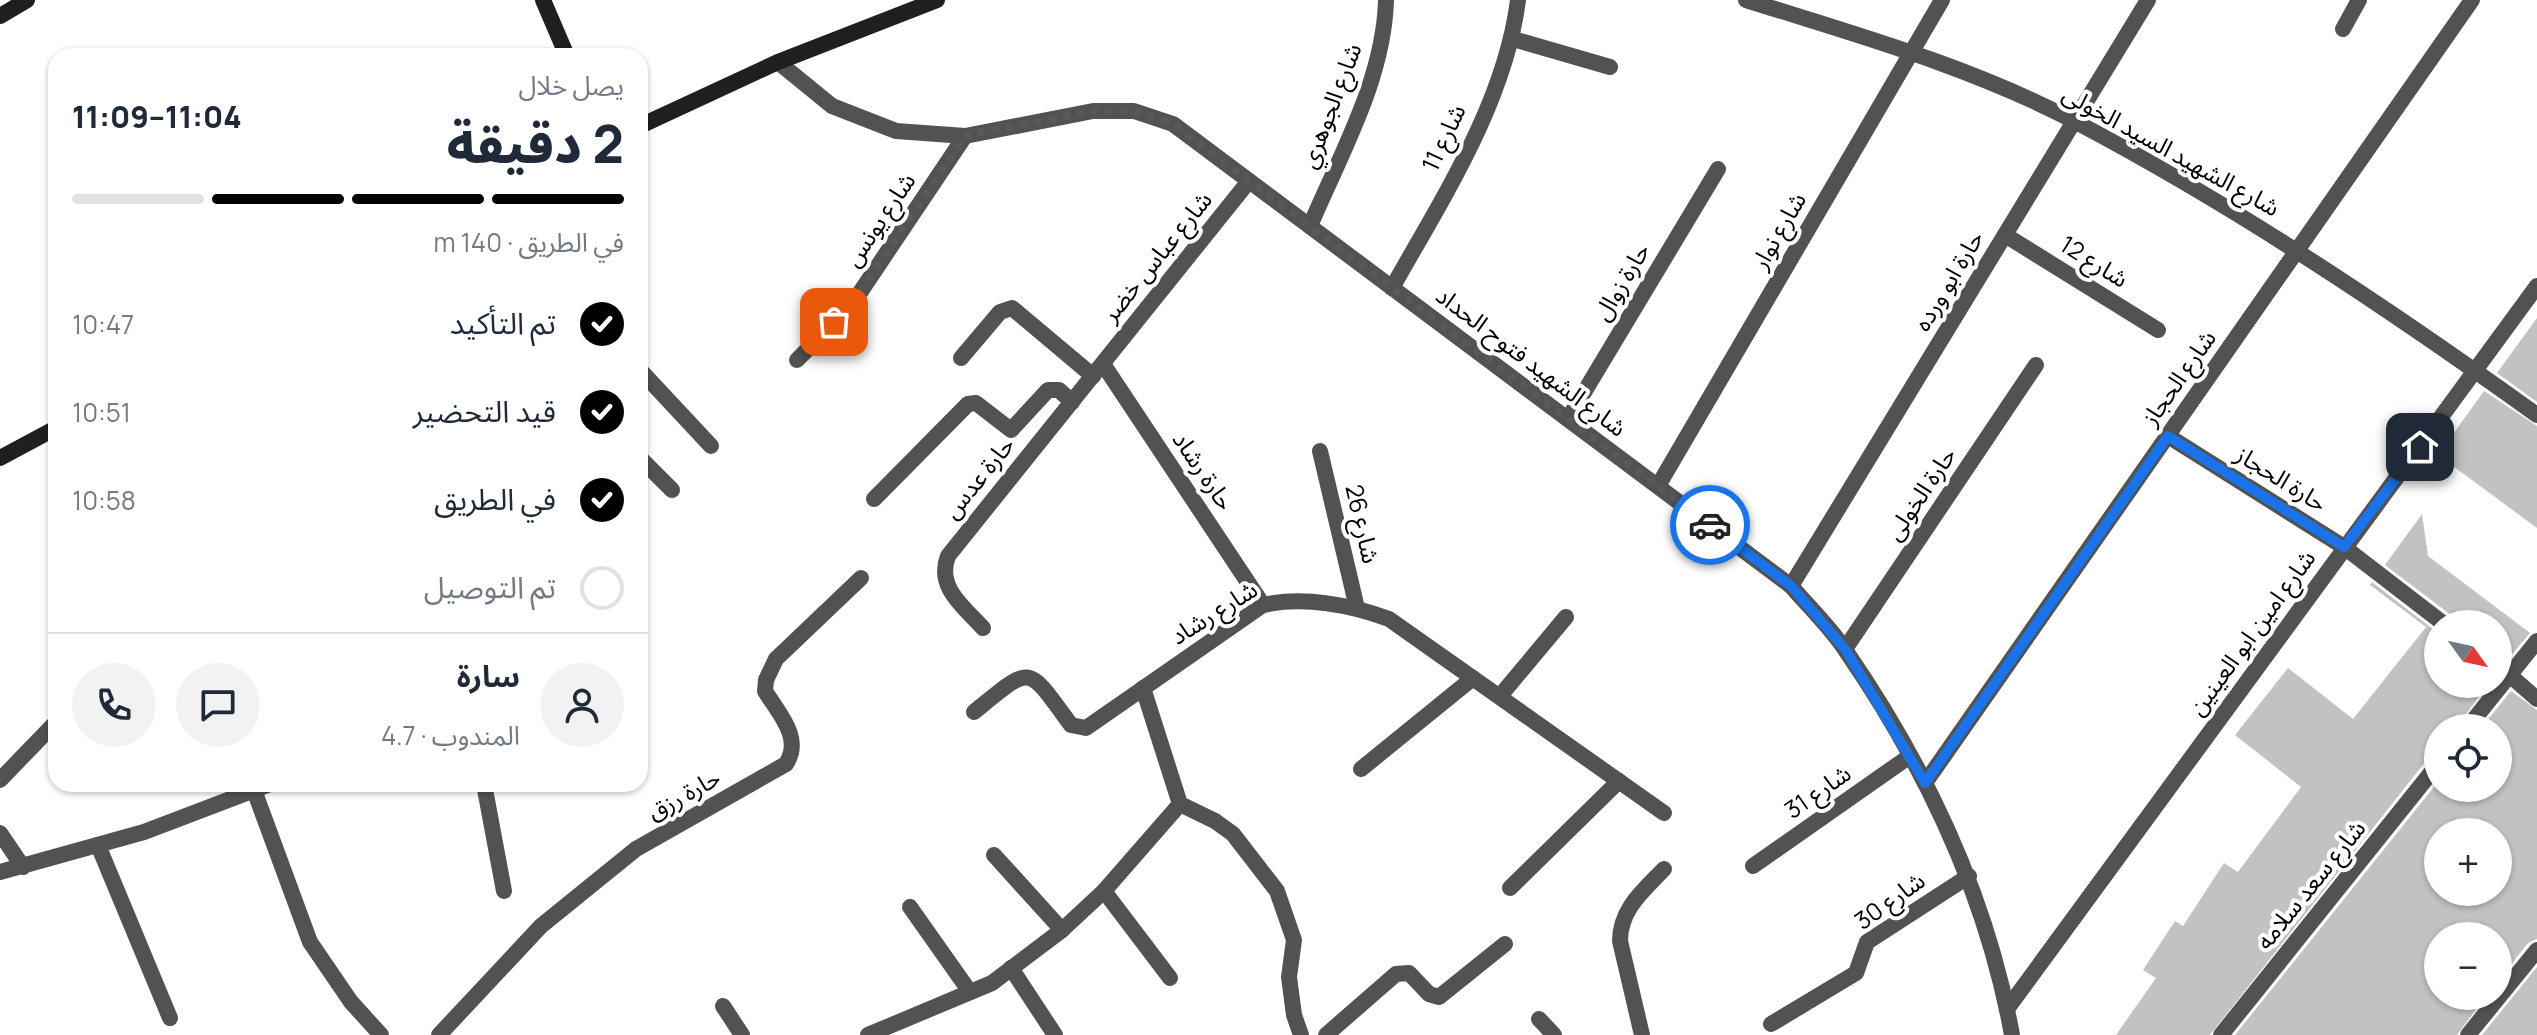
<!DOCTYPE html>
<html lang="ar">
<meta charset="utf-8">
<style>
:root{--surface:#fff;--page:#f2f2f3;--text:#1f2937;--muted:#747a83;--line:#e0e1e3;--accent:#000}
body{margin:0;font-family:Manrope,"Noto Sans Arabic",sans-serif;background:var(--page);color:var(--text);direction:rtl;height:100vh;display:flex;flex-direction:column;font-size:30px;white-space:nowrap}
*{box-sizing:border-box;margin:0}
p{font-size:26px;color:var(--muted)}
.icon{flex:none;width:44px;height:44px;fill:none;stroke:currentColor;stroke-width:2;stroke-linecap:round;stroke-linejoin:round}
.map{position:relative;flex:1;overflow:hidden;direction:ltr}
.panel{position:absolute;left:48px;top:48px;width:600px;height:744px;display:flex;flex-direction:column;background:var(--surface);border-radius:24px;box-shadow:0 2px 6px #0004;direction:rtl}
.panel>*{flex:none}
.needle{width:52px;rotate:123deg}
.buttons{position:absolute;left:2424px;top:610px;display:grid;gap:16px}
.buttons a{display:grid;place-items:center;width:88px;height:88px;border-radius:50%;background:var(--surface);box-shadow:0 2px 6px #0004;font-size:40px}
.pin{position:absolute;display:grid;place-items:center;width:68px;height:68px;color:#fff;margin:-34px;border-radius:16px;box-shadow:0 4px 12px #0006}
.courier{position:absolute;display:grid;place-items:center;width:80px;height:80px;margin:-40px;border:6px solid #1a73e8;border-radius:50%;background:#fff;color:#222;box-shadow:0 2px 10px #0007}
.head em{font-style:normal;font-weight:800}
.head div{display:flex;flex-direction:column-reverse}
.head{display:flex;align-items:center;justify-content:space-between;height:136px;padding:0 24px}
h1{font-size:52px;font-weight:800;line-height:60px}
.bar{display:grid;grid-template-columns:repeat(4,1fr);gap:12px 8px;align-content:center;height:96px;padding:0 24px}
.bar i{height:10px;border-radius:6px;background:var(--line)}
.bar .on{background:var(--accent)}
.bar p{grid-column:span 4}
.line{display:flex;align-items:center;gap:20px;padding:0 24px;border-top:2px solid var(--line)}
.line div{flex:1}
.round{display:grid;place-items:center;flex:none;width:84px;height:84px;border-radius:42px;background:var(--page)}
ol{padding:0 24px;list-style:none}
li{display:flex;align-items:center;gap:24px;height:88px}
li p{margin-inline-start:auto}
li .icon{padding:8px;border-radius:50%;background:var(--accent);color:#fff;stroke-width:4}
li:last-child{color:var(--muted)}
li i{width:44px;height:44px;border:4px solid var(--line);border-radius:50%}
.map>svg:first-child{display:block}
.building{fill:#c2c2c2;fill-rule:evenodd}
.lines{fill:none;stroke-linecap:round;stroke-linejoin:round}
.street{stroke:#525252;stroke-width:16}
.secondary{stroke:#1f1f1f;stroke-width:16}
.done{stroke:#595959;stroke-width:8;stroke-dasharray:0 14.4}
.route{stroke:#1a73e8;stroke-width:10}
.labels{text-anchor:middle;stroke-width:8;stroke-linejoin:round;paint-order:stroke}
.street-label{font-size:24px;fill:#000;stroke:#fff}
</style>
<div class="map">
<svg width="2537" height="1035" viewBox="0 0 2537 1035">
<rect width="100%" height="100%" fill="#fff"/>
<g class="building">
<path d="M 2537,318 L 2537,402 L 2497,373 Z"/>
<path d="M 2484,391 L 2537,426 L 2537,528 L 2438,455 Z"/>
<path d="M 2422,514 L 2428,556 L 2530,633 L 2508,659 L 2498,654 L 2498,624 L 2455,624 L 2451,615 L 2385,565 Z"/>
<path d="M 2372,582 L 2438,633 L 2438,684 L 2488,684 L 2456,728 L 2438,728 L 2438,753 L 2429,757 L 2210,1035 L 2116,1035 L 2156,978 L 2143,970 L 2175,921 L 2183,926 L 2224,863 L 2238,872 L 2301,787 L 2235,735 L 2288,668 L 2353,719 L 2426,627 L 2370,585 Z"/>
<path d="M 2511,691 L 2537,710 L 2537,939 L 2528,943 L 2498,981 L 2498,936 L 2438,936 L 2438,996 L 2486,996 L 2457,1035 L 2235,1035 L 2438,782 L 2438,788 L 2498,788 L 2498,728 L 2481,728 ZM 2438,832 L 2498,832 L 2498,892 L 2438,892 Z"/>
<path d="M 2537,967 L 2537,1035 L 2482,1035 Z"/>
</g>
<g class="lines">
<g class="street">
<path d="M 1746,0 C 1857,35 1972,67 2076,122 C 2237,207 2389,309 2537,415"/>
<path d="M 2343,29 L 2359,0"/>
<path d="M 1513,39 L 1610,67"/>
<path d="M 778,62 L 832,106 L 896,131 L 965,136 L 1093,111 L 1134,111 L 1173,124 L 1791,586 C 1809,607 1831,628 1846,651 C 1925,766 1987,897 2012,1035"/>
<path d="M 1310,226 C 1340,155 1384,79 1386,0"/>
<path d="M 2005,235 L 2158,330"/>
<path d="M 1392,288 C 1442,199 1505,103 1518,0"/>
<path d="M 961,358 L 1000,312 L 1012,308 L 1093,376"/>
<path d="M 797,360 L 853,303 L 965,136"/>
<path d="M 1103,364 L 1263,605"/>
<path d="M 640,370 L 711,446"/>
<path d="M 1568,419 L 1718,169"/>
<path d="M 2168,436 L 2344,547 L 2444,624"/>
<path d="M 1320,451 L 1357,608"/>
<path d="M 640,458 L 672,490"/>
<path d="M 1658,486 L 1942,0"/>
<path d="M 874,499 L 968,404 L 976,403 L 1011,430 L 1048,390 L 1059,390 L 1072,402"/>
<path d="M 1791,586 L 2148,0"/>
<path d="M 983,628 C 963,606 936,587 948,556 L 1249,181"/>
<path d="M 1845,649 L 2036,365"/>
<path d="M 2498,665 L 2537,699"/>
<path d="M 1143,688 L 1180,804 L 1215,821 L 1233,834 L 1277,891 L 1294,940 L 1289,977 L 1294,1015 L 1301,1035"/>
<path d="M 1500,696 L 1566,617"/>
<path d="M 974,712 C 1033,664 1026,664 1071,725 L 1086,728 L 1263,605 C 1304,596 1351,605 1389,619 L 1664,813"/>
<path d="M 2467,728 L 2537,641"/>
<path d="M 1361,769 L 1473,678"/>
<path d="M 0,780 L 56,722"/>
<path d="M 1925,783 L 2472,0"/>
<path d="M 484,784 L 504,891"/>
<path d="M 254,790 L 310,942 L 351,1002 L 381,1035"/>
<path d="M 0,833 L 23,867"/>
<path d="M 98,845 L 170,1018"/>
<path d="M 994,855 L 1062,930"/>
<path d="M 1753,866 L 1910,756"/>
<path d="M 0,872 L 144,832 L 270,784"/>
<path d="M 1510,888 L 1619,781"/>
<path d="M 1104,891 L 1170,978"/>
<path d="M 910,907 L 970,992"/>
<path d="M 1011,968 L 1055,1035"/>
<path d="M 723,1006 L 742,1035"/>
<path d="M 2007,1009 L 2537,286"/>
<path d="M 1539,1019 L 1554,1035"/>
<path d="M 1771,1024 L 1856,973 L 1867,942 L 1969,876"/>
<path d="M 439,1035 L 541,926 L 636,849 L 786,764 C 803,738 779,714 765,691 L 766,680 L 776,659 L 861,578"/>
<path d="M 868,1035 L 992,983 L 1062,930 L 1104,891 L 1180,804"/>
<path d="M 1326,1035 L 1396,974 L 1409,973 L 1429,994 L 1439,997 L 1505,944"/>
<path d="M 1642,1035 L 1620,941 C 1620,909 1643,891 1664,869"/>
<path d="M 2221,1035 L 2438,764"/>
<path d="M 2468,1035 L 2537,950"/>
</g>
<g class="secondary">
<path d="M 543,0 L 567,56"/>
<path d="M 0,16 L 27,0"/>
<path d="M 640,126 L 778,62 L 937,0"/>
<path d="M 0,458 L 56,428"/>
</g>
</g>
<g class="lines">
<path class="done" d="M 834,322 L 853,303 L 965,136 L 1093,111 L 1134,111 L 1173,124 L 1710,525"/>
<path class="route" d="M 1710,525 L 1791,586 L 1845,649 L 1925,783 L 2168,436 L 2344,547 L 2420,447"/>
</g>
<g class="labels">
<g class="street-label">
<text transform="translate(1331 106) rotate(-69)" y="8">شارع الجوهري</text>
<text transform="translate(1444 138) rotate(-65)" y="8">شارع 11</text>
<text transform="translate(2171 151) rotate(29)" y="8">شارع الشهيد السيد الخولى</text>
<text transform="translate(880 220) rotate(-56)" y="8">شارع يونس</text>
<text transform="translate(1779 231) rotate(-60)" y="8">شارع نوار</text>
<text transform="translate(1157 257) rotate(-51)" y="8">شارع عباس خضر</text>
<text transform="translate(2094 262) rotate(32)" y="8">شارع 12</text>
<text transform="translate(1949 281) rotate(-59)" y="8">حارة ابو ورده</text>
<text transform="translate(1622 282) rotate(-59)" y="8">حارة زوال</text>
<text transform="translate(1531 362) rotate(37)" y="8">شارع الشهيد فتوح الحداد</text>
<text transform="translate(2179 378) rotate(-55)" y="8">شارع الحجاز</text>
<text transform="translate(1203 471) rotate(56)" y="8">حارة رشاد</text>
<text transform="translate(979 478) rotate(-51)" y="8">حارة عدس</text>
<text transform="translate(2281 479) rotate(32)" y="8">حارة الحجاز</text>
<text transform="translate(1921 494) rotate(-56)" y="8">حارة الخولى</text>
<text transform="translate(1362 524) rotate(77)" y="8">شارع 26</text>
<text transform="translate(1214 613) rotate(-32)" y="8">شارع رشاد</text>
<text transform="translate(2252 633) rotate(-54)" y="8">شارع امين ابو العينين</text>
<text transform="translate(1818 792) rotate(-35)" y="8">شارع 31</text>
<text transform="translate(684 795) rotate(-29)" y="8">حارة رزق</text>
<text transform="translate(2311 885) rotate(-51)" y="8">شارع سعد سلامه</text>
<text transform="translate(1890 901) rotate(-36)" y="8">شارع 30</text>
</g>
</g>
</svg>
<div class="buttons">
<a><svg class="needle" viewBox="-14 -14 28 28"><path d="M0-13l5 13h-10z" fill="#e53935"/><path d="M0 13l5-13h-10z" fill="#747a83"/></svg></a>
<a><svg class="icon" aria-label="locate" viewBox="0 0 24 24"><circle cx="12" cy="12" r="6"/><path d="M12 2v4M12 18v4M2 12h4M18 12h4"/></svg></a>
<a>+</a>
<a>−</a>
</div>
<div class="pin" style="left:834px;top:322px;background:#ea580c"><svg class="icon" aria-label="bag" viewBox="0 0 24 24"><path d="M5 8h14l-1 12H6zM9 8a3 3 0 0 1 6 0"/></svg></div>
<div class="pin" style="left:2420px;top:447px;background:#1f2937"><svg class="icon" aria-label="home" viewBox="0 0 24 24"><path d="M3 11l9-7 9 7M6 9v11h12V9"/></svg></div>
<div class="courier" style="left:1710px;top:525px"><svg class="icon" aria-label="car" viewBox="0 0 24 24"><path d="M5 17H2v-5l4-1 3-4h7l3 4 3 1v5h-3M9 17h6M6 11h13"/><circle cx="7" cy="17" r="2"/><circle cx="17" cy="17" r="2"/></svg></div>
<section class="panel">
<div class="head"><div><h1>2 دقيقة</h1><p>يصل خلال</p></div><em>11:04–11:09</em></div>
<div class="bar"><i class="on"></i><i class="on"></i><i class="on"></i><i></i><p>في الطريق · 140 m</p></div>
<ol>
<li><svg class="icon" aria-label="check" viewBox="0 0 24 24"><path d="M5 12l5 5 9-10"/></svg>تم التأكيد<p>10:47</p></li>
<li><svg class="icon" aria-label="check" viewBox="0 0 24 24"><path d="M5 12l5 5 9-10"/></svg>قيد التحضير<p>10:51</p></li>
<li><svg class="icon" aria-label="check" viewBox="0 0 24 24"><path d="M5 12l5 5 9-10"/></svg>في الطريق<p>10:58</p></li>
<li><i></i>تم التوصيل</li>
</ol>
<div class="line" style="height:144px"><a class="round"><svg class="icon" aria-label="person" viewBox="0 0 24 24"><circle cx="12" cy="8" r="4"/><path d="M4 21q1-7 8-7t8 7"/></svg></a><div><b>سارة</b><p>المندوب · 4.7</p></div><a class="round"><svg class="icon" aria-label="chat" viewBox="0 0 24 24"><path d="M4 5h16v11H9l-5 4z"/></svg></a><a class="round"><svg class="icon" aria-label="phone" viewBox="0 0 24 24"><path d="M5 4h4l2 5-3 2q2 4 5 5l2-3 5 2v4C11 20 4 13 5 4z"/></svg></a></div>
</section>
</div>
